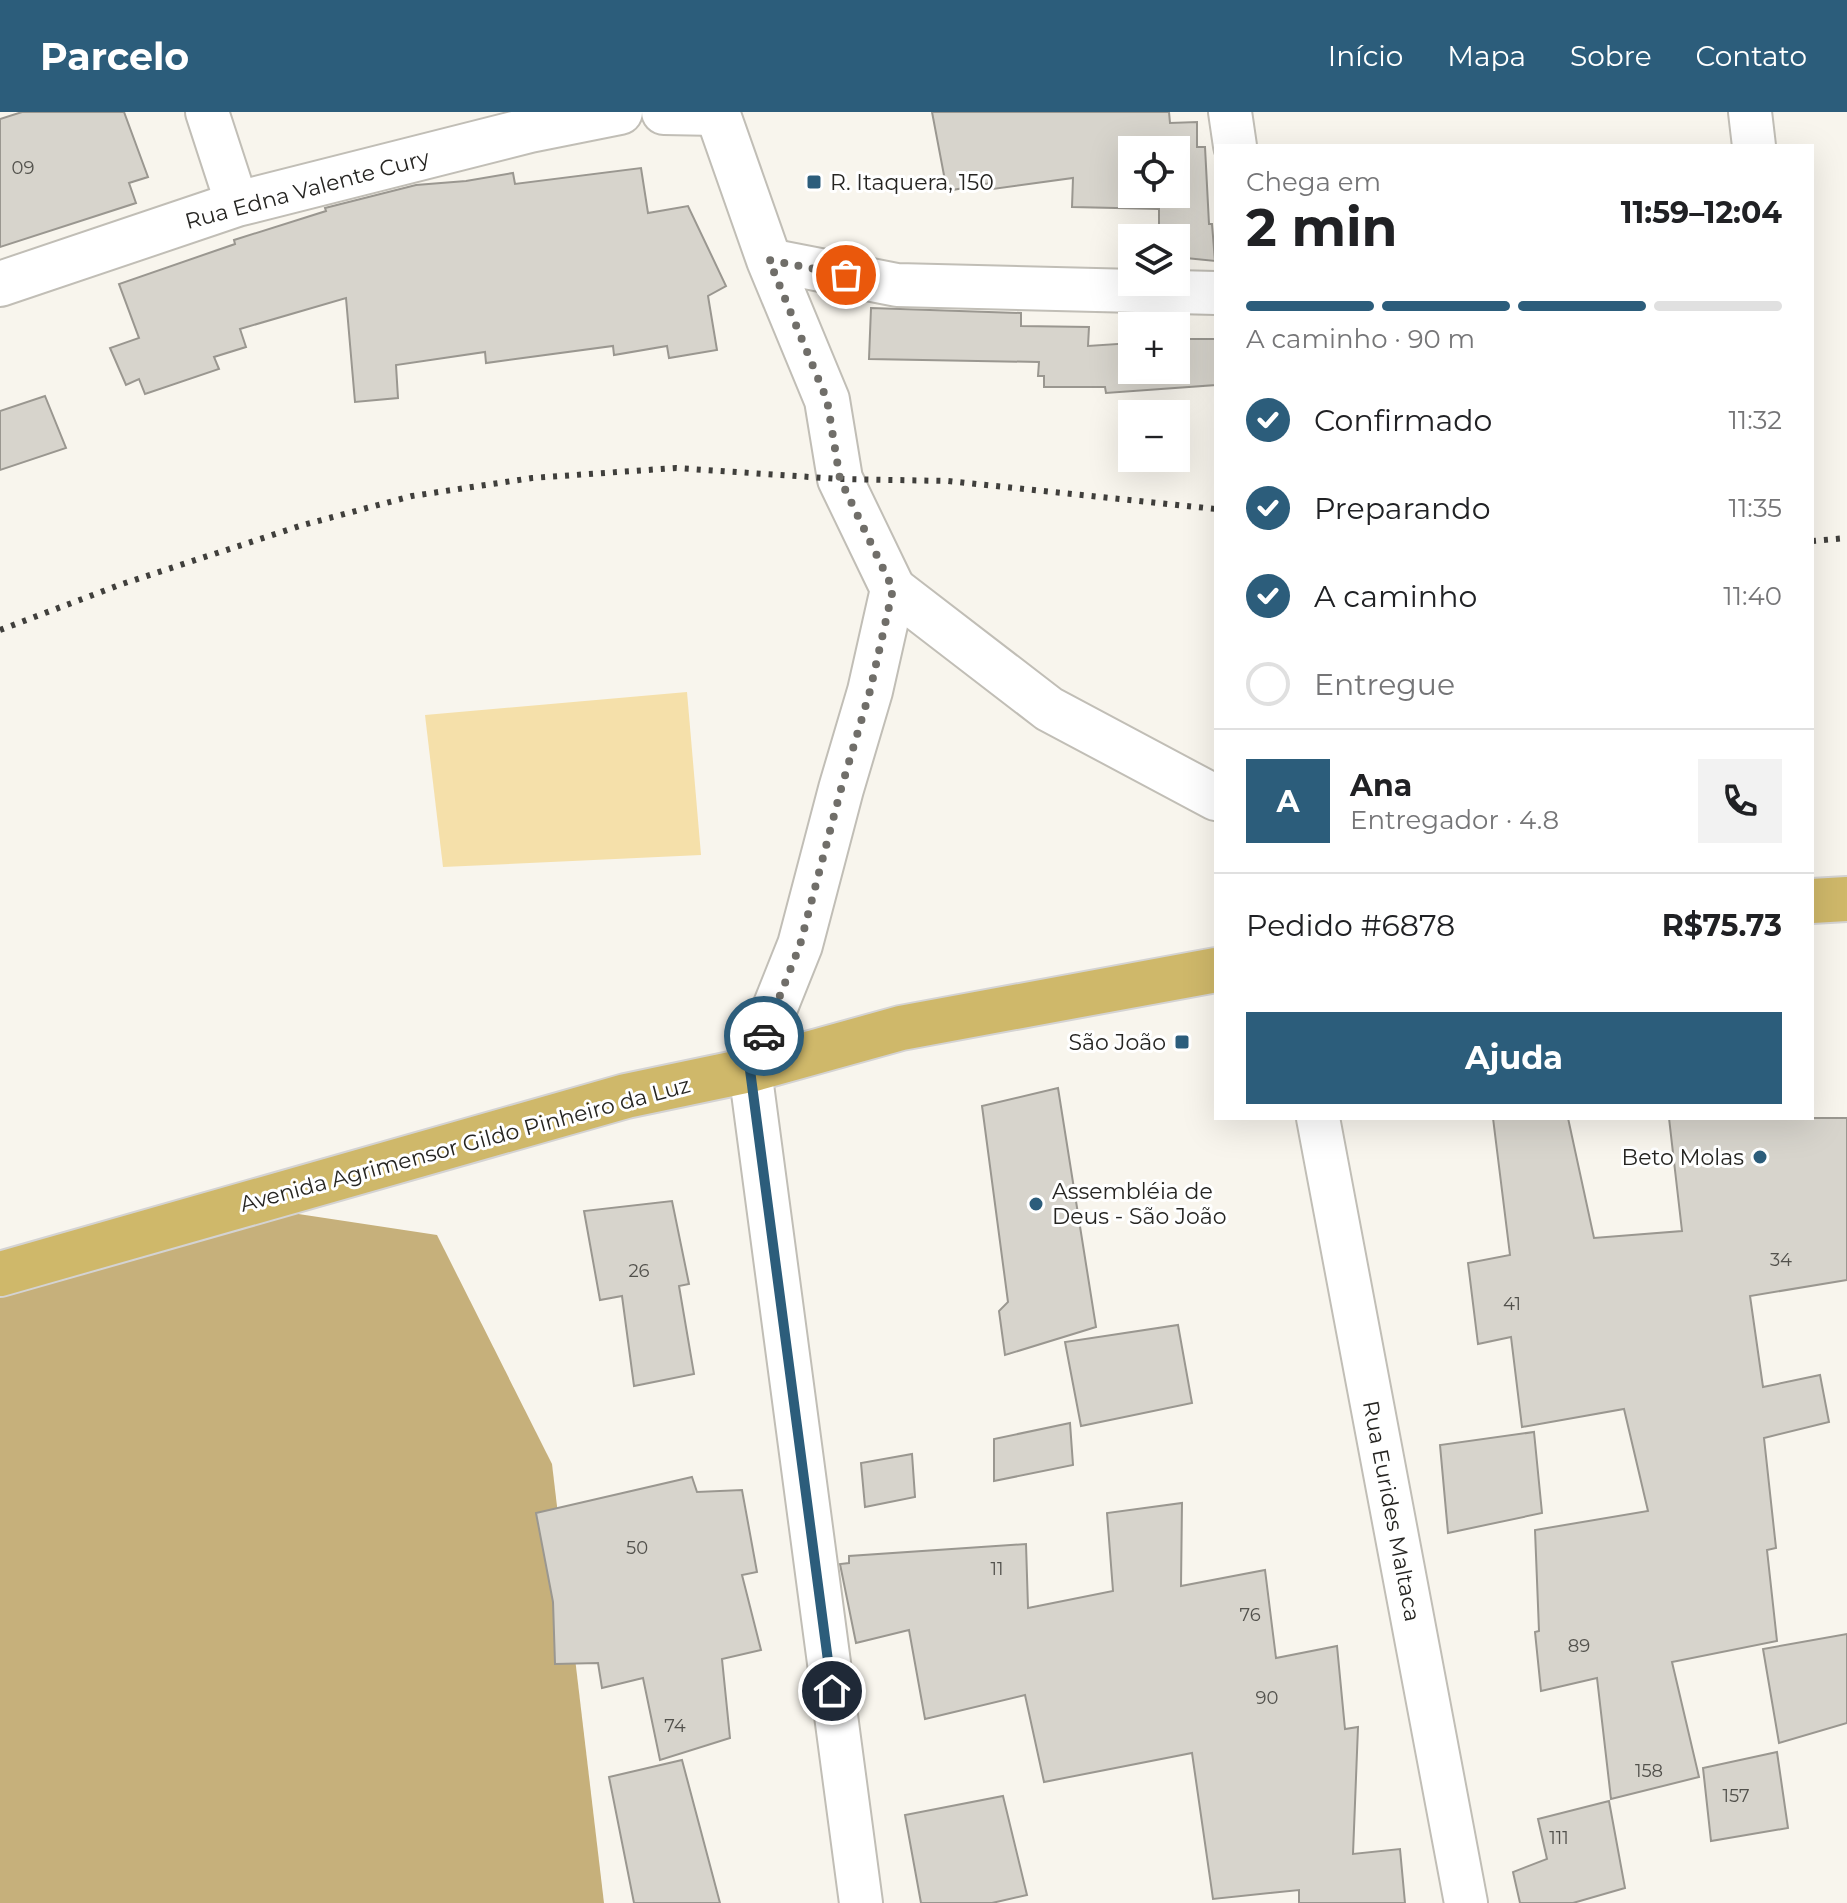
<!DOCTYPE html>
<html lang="pt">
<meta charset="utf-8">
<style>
:root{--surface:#fff;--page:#f2f2f2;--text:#202124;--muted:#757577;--line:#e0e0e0;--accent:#2c5d7b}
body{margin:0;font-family:Montserrat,sans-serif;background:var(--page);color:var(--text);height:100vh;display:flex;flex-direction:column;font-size:30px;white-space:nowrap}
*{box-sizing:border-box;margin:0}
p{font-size:26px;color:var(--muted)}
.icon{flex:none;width:44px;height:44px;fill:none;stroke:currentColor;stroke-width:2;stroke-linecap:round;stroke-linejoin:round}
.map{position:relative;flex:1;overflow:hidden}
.side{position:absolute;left:1214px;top:32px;width:600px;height:976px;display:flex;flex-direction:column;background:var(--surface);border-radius:0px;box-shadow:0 8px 32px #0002}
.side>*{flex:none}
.tools{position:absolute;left:1118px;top:24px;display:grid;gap:16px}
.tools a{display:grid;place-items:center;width:72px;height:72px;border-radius:0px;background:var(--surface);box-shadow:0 8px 32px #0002;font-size:40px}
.pin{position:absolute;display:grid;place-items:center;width:68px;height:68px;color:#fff;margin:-34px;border:4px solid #fff;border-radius:50%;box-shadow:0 2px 8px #0007}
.courier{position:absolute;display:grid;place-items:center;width:80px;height:80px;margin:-40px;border:6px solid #2c5d7b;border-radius:50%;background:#fff;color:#222;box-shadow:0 2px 10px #0007}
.summary em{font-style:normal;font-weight:700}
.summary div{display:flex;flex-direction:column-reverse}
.summary{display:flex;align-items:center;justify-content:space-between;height:136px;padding:0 32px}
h1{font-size:52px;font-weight:700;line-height:60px}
.bar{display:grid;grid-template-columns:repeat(4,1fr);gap:12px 8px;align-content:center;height:96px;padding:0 32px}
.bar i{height:10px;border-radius:6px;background:var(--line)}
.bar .active{background:var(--accent)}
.bar p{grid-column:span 4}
.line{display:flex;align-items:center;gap:20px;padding:0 32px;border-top:2px solid var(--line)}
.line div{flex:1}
.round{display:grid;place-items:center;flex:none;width:84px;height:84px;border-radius:0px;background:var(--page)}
ol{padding:0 32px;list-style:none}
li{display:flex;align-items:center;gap:24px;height:88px}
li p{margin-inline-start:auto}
li .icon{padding:8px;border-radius:50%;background:var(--accent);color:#fff;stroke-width:4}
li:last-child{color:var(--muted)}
li i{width:44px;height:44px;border:4px solid var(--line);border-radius:50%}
.cta{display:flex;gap:16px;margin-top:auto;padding:16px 32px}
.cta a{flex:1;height:92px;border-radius:0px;background:var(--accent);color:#fff;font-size:32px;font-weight:700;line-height:92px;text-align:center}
header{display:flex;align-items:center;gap:48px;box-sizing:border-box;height:112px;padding:0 40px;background:var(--accent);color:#fff}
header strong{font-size:38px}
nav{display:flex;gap:44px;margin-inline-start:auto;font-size:28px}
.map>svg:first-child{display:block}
.green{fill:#f5e0aa}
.forest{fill:#c6b07b}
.building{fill:#d7d4cc;stroke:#9a9790;stroke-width:2;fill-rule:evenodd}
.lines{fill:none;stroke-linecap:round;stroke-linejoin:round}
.street-casing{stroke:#c1beb6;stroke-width:46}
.secondary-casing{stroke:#c1beb6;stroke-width:48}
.primary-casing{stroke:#d4d3d3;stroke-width:48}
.street{stroke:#fff;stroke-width:42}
.secondary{stroke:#fff;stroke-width:44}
.primary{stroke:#cfb86a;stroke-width:44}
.rail{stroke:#403f3c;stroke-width:6;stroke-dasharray:4 8;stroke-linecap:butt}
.done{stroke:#706e69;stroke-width:8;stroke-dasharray:0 14.4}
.route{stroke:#2c5d7b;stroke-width:10}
.poi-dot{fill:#2c5d7b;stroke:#fff;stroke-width:3}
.labels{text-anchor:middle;stroke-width:6;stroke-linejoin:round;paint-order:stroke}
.number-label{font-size:18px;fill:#52514c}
.poi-label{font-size:22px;fill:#262522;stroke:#fff;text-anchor:start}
.street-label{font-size:22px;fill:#262522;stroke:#fff}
</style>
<header>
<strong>Parcelo</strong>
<nav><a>Início</a><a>Mapa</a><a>Sobre</a><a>Contato</a></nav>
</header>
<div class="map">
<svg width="1847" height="1791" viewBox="0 0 1847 1791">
<rect width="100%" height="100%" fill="#f8f5ed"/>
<path class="green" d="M 687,580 L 701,743 L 443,755 L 425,603 Z"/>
<path class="forest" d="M 272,1098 L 437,1123 L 552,1352 L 604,1791 L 0,1791 L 0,1178 Z"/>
<g class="building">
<path d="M 22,0 L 124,0 L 148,65 L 129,71 L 136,91 L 0,135 L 0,7 Z"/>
<path d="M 932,0 L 1169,0 L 1170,11 L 1197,10 L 1197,35 L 1205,35 L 1209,112 L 1212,112 L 1215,149 L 1176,145 L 1176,126 L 1159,126 L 1159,97 L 1072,95 L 1073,66 L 993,77 L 991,71 L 947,79 ZM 1132,38 L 1176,38 L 1176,82 L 1132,82 Z"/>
<path d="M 641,56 L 648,101 L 688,94 L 726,174 L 708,184 L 717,238 L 669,246 L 667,234 L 614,243 L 613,234 L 486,251 L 485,240 L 396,253 L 398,286 L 355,290 L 346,186 L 240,217 L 246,235 L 214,245 L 219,257 L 145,282 L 139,267 L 126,273 L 110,236 L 139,226 L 119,172 L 235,132 L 234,128 L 326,99 L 325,96 L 416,73 L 466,69 L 513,61 L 515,72 Z"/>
<path d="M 871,196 L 1021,201 L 1021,214 L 1089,215 L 1088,234 L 1132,231 L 1132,258 L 1176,258 L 1176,227 L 1216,227 L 1216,273 L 1106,281 L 1105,275 L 1044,275 L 1044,264 L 1038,264 L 1039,250 L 869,247 Z"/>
<path d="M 45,284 L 66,336 L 0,358 L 0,299 Z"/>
<path d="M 1058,976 L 1096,1215 L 1005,1243 L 999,1199 L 1008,1190 L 982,994 Z"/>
<path d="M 1493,1006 L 1568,1006 L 1594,1126 L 1682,1119 L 1669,1006 L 1847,1006 L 1847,1168 L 1750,1184 L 1763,1275 L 1820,1263 L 1829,1310 L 1764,1326 L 1776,1436 L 1767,1438 L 1777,1529 L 1672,1550 L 1699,1665 L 1611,1687 L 1597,1566 L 1541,1579 L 1535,1520 L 1539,1519 L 1535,1418 L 1648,1399 L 1624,1297 L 1522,1315 L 1511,1225 L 1478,1232 L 1468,1151 L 1510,1143 Z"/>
<path d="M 672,1089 L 689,1172 L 679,1174 L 694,1262 L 634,1274 L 622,1184 L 600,1188 L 584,1099 Z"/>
<path d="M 1178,1213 L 1192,1291 L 1081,1314 L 1065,1230 Z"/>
<path d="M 1070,1311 L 1073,1353 L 994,1369 L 994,1327 Z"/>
<path d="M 1534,1320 L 1542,1401 L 1448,1421 L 1440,1333 Z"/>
<path d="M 912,1342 L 915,1385 L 865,1395 L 861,1351 Z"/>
<path d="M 692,1365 L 697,1380 L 742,1378 L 757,1460 L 742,1463 L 761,1538 L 722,1547 L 730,1626 L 660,1648 L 643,1566 L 602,1576 L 598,1551 L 555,1552 L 553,1490 L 536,1401 Z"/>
<path d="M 1182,1391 L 1181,1474 L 1265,1458 L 1276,1546 L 1337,1534 L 1345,1617 L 1358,1615 L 1353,1742 L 1400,1737 L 1405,1791 L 1299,1791 L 1299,1778 L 1213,1787 L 1192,1641 L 1044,1670 L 1025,1583 L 925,1607 L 909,1518 L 856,1531 L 840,1452 L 849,1451 L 849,1444 L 1026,1432 L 1028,1496 L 1113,1479 L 1107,1401 Z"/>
<path d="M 1847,1522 L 1847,1611 L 1779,1631 L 1763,1537 Z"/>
<path d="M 1777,1640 L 1788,1716 L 1711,1729 L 1703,1656 Z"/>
<path d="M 682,1648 L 720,1791 L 634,1791 L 609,1665 Z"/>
<path d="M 1003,1684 L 1027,1783 L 992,1791 L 921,1791 L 905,1703 Z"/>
<path d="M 1609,1689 L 1625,1776 L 1573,1791 L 1520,1791 L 1513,1760 L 1547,1747 L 1538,1707 Z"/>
</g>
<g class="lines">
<defs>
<g id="street">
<path d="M 207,0 L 237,92"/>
<path d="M 1230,0 L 1235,34"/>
<path d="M 1750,0 L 1754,34"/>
<path d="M 769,148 L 897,173 L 1216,181"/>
<path d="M 750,958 L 861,1791"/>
<path d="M 1318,1006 L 1466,1791"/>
</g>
<g id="secondary">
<path d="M 664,0 L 717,1"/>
<path d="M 717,0 L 769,148 L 827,288 L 840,367 L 893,477 L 870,579 L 841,677 L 800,833 L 750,958"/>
<path d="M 0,172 L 237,92 L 530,18 L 620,0"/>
<path d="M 893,477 L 1049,597 L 1216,686"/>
</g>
<g id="primary">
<path d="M 1812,789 L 1847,787"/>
<path d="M 0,1162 L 626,984 L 750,958 L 901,916 L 1216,858"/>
</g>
</defs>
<use href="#street" class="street-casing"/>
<use href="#secondary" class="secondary-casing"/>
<use href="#primary" class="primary-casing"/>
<use href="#street" class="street"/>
<use href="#secondary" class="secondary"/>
<use href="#primary" class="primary"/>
<g class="rail">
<path d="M 1812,429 L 1847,426"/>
<path d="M 0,518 L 122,472 L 303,413 L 412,384 L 532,366 L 676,356 L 840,367 L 948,369 L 1216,397"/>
</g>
</g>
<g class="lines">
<path class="done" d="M 764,924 L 800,833 L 841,677 L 870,579 L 893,477 L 840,367 L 827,288 L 769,148 L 846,163"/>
<path class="route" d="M 764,924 L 750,958 L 832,1579"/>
</g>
<g class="poi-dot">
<rect x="806" y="62" width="16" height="16" rx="4"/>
<rect x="1174" y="922" width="16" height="16" rx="4"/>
<circle cx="1760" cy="1045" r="8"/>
<circle cx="1036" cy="1092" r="8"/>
</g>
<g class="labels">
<g class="number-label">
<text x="23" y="62">09</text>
<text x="1781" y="1154">34</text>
<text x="639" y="1165">26</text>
<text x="1512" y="1198">41</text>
<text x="637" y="1442">50</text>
<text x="997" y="1463">11</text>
<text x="1250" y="1509">76</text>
<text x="1579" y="1540">89</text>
<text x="1267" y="1592">90</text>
<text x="675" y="1620">74</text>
<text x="1649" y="1665">158</text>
<text x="1736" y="1690">157</text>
<text x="1559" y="1732">111</text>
</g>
<g class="poi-label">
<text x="830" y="78">R. Itaquera, 150</text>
<text x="1166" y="938" text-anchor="end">São João</text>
<text x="1744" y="1053" text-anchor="end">Beto Molas</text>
<text x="1052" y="1087">Assembléia de<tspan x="1052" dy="25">Deus - São João</tspan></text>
</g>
<g class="street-label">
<text transform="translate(307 77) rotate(-15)" y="8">Rua Edna Valente Cury</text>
<text transform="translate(465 1032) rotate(-15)" y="8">Avenida Agrimensor Gildo Pinheiro da Luz</text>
<text transform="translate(1392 1399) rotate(79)" y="8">Rua Eurides Maltaca</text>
</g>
</g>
</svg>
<div class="tools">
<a><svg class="icon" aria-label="locate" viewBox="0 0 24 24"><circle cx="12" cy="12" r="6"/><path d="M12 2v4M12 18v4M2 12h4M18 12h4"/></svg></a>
<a><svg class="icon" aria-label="layers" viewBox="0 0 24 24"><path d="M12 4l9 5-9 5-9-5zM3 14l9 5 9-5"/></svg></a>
<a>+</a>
<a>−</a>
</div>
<div class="pin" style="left:846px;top:163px;background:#ea580c"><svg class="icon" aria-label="bag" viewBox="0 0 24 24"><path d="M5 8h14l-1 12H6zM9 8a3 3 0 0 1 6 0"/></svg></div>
<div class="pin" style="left:832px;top:1579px;background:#1f2937"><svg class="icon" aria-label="home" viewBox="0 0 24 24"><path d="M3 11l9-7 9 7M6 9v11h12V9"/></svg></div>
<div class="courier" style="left:764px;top:924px"><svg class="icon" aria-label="car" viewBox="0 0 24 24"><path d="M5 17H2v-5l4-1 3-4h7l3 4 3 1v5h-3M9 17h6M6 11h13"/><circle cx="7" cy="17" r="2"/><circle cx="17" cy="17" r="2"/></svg></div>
<section class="side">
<div class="summary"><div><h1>2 min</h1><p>Chega em</p></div><em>11:59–12:04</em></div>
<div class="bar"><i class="active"></i><i class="active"></i><i class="active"></i><i></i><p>A caminho · 90 m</p></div>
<ol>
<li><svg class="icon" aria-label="check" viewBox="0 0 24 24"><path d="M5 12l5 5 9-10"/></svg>Confirmado<p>11:32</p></li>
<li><svg class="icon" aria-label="check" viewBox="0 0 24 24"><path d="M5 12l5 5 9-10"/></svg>Preparando<p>11:35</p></li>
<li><svg class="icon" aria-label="check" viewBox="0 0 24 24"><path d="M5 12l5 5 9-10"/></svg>A caminho<p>11:40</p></li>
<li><i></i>Entregue</li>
</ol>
<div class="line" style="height:144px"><b class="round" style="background:var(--accent);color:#fff">A</b><div><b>Ana</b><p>Entregador · 4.8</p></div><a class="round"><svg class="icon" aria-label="phone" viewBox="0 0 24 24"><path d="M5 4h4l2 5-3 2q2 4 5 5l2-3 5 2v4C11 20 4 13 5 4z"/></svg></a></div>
<div class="line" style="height:104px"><div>Pedido #6878</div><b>R$75.73</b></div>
<div class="cta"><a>Ajuda</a></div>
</section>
</div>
